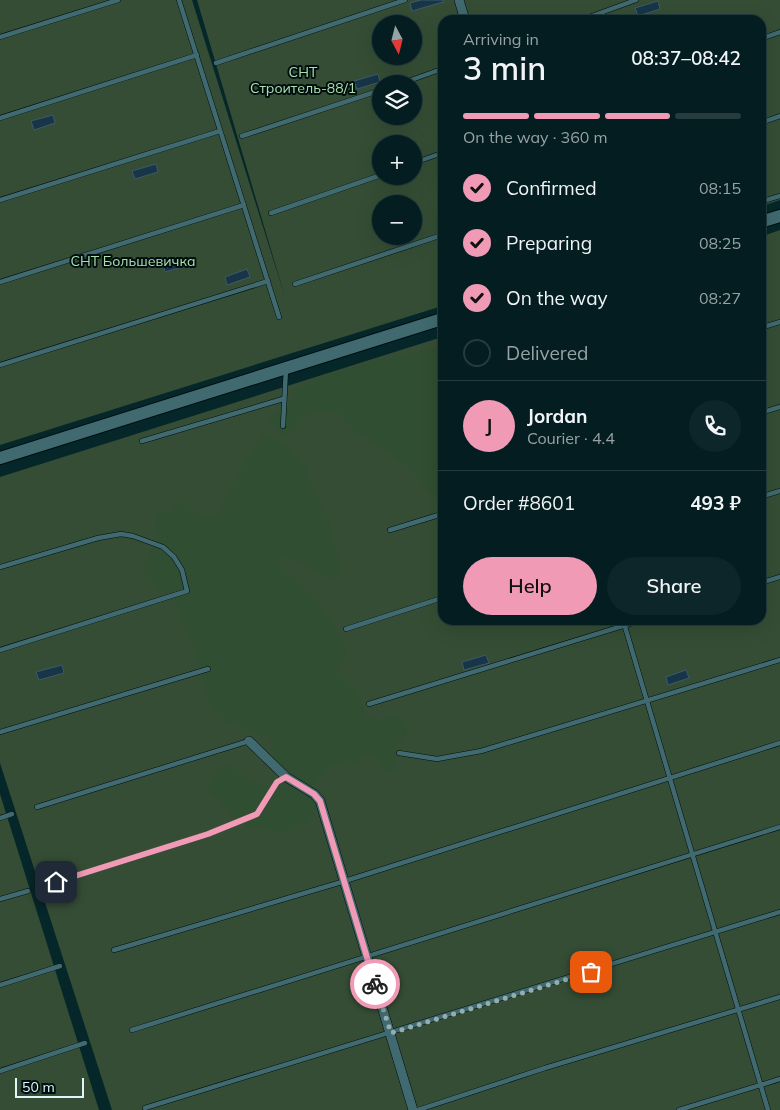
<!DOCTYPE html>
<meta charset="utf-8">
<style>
:root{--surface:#041d20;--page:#0d2629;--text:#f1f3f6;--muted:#97a2a5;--line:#253b3e;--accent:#f09ab6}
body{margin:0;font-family:Mulish,sans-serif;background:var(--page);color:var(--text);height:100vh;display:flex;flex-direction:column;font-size:19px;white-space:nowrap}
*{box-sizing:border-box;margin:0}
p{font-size:16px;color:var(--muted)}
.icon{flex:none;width:28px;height:28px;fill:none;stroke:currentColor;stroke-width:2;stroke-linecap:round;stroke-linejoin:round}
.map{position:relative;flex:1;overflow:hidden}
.details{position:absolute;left:438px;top:15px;width:328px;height:610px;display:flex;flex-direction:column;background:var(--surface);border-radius:15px;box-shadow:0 5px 20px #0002,0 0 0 1px var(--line)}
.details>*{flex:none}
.needle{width:32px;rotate:173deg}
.buttons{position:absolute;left:372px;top:15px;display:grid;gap:10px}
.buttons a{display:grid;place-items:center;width:50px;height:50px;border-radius:50%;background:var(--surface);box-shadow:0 5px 20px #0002,0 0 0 1px var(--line);font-size:25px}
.scale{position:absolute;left:15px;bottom:12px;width:69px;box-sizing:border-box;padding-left:5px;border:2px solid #dff5f8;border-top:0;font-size:14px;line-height:18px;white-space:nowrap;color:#dff5f8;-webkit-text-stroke:4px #010e10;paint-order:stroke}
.pin{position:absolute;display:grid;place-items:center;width:42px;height:42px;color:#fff;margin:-21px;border-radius:10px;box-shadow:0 2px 8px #0006}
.courier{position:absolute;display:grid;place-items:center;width:50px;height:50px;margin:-25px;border:4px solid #f09ab6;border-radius:50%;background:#fff;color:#222;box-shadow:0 1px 6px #0007}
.overview em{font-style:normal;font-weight:600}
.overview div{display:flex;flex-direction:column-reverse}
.overview{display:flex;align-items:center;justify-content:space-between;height:85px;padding:0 25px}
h1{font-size:32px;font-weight:600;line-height:38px}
.bar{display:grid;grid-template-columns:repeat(4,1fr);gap:8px 5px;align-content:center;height:60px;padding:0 25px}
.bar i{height:6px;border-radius:4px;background:var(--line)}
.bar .on{background:var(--accent)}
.bar p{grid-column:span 4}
.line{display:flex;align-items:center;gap:12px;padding:0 25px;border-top:1px solid var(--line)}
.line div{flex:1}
.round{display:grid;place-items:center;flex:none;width:52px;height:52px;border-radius:26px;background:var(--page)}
ol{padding:0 25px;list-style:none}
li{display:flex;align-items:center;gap:15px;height:55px}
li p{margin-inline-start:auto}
li .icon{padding:5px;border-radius:50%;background:var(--accent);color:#111;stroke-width:4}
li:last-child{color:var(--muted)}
li i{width:28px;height:28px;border:2px solid var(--line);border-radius:50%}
.button{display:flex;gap:10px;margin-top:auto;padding:10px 25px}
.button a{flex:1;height:58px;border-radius:30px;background:var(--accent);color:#111;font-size:20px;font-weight:600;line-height:58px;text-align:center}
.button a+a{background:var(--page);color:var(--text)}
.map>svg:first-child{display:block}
.green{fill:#354d35;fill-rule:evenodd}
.forest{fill:#304e31}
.building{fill:#173546;stroke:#3c5a6d}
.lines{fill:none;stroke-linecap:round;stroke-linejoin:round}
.lane-casing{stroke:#000e11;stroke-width:5.5}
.street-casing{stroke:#000e11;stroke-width:10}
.secondary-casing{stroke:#000e11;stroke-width:14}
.lane{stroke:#406a6f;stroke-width:4.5}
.street{stroke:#406a6f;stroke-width:9}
.secondary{stroke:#406a6f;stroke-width:12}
.done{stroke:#93adb0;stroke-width:5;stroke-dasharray:0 9}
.route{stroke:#f09ab6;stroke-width:6}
.labels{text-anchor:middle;stroke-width:4;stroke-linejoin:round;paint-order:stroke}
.park-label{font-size:14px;fill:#abe0ab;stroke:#010e10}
</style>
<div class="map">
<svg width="780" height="1110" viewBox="0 0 780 1110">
<rect width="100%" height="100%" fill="#06272a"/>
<g class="green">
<path d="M 0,0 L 192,0 L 285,297 L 197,0 L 780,0 L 780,200 L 760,207 L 760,20 L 442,20 L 442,306 L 0,445 ZM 381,24 L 414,24 L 414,56 L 381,56 ZM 381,84 L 414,84 L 414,116 L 381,116 ZM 381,144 L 414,144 L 414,176 L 381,176 ZM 381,204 L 414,204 L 414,236 L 381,236 Z"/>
<path d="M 780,230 L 780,1110 L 112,1110 L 0,763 L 0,477 L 442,337 L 442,620 L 760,620 L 760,237 Z"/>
<path d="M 0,794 L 99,1110 L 0,1110 Z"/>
</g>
<g class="forest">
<path d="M 442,345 L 442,498 L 432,496 L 410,469 L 382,447 L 357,433 L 337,411 L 309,413 L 285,438 L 268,419 L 285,406 L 300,389 L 334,372 Z"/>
<path d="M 265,434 L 286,447 L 306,467 L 315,495 L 328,520 L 342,570 L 336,579 C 317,572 301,559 281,556 L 278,565 C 313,596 329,609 346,654 L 336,669 L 356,691 L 367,718 L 378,720 L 396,714 L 405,723 L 406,735 C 395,744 392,752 397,765 L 394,771 L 385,773 L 376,755 L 366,754 L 353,766 L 331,764 L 310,788 L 275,760 L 271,738 L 248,731 L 217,716 L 205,694 L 202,670 L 175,602 L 155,584 L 145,581 C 145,566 143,554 157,545 L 154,522 L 158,514 L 169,513 C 178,497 191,507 200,517 L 219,515 L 245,462 Z"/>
<path d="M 228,765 L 247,779 L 264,786 L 296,786 L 317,801 L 317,808 L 307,821 L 287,832 L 245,825 L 207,790 L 215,773 Z"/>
</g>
<g class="building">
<path d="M 421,0 L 443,0 L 443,2 L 412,11 L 410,3 Z"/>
<path d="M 658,1 L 660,9 L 638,16 L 635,8 Z"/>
<path d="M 378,74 L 380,82 L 357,89 L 354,81 Z"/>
<path d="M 53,115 L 55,123 L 34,130 L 31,121 Z"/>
<path d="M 156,164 L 158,172 L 135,179 L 132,171 Z"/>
<path d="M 182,258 L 185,266 L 165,272 L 163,264 Z"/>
<path d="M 247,269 L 250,277 L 227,285 L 225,277 Z"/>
<path d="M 486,655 L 489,663 L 464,670 L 462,662 Z"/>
<path d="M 62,665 L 64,673 L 39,680 L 36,672 Z"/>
<path d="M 686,670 L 689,678 L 668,685 L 666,677 Z"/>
</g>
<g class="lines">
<defs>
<g id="lane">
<path d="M 179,0 L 279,317"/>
<path d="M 581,20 L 636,0"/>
<path d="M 0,37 L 118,0"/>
<path d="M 760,39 L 780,32"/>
<path d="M 216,63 L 405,0"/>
<path d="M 400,84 L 442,69"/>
<path d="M 0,118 L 197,55"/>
<path d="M 760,123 L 780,116"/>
<path d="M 242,136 L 381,90"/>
<path d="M 414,163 L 442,153"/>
<path d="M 0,200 L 220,131"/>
<path d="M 760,202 L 780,196"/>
<path d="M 271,213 L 381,175"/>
<path d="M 0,282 L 244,205"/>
<path d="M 295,284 L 442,235"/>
<path d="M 760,328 L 780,322"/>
<path d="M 0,365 L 268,281"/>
<path d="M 760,413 L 780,407"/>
<path d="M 283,426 L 286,369"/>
<path d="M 142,441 L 283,399"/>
<path d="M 760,497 L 780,491"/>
<path d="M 390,530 L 442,514"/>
<path d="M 0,567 L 98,538 L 121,534 L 133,536 L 163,547 L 174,557 L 182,570 L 187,591 L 0,650"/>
<path d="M 760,583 L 780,577"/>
<path d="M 623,620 L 768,1110"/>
<path d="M 346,629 L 442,598"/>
<path d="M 369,704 L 642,620"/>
<path d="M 0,732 L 208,669"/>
<path d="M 399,753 L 437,759 L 481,751 L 780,660"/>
<path d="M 37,807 L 249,741"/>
<path d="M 0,818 L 12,814"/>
<path d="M 56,882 L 208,834 L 257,814 L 277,782 L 286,777"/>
<path d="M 0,899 L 28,891"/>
<path d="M 114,950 L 345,881 L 780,743"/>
<path d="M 0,985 L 60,966"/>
<path d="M 132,1030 L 780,827"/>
<path d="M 0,1071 L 85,1043"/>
<path d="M 145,1108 L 780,912"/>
<path d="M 418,1110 L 545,1068 L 780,997"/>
<path d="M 679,1110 L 780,1079"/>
</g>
<g id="street">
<path d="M 459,0 L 465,20"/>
<path d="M 249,741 L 286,777 L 314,794 L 320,801 L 413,1110"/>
</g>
<g id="secondary">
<path d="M 760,222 L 780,216"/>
<path d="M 0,458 L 442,319"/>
</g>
</defs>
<use href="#lane" class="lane-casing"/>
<use href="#street" class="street-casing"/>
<use href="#secondary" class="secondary-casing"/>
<use href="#lane" class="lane"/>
<use href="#street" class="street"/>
<use href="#secondary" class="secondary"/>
</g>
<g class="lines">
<path class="done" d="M 375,984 L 391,1033 L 591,972"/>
<path class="route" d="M 56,882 L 208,834 L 257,814 L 277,782 L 286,777 L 314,794 L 320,801 L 375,984"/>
</g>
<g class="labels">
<g class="park-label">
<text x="303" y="77">СНТ<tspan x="303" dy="16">Строитель-88/1</tspan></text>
<text x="133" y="266">СНТ Большевичка</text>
</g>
</g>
</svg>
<div class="buttons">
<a><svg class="needle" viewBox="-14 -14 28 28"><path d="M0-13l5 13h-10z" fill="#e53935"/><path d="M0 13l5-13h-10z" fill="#97a2a5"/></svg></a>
<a><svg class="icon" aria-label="layers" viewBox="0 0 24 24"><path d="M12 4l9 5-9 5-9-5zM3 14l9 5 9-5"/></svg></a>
<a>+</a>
<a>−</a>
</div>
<div class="scale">50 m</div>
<div class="pin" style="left:591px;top:972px;background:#ea580c"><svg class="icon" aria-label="bag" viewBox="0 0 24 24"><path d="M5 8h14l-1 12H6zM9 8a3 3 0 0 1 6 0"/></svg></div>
<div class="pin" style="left:56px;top:882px;background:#1f2937"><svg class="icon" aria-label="home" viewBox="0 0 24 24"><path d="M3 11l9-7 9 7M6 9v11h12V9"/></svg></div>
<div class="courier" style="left:375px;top:984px"><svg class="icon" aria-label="bike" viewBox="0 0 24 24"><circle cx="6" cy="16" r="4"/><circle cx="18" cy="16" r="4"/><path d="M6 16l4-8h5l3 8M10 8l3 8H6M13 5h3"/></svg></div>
<section class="details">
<div class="overview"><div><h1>3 min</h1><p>Arriving in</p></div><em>08:37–08:42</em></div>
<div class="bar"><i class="on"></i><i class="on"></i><i class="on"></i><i></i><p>On the way · 360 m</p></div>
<ol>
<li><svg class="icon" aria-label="check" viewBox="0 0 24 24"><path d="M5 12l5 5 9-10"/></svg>Confirmed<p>08:15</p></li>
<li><svg class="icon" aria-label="check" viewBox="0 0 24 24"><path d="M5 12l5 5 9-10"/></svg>Preparing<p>08:25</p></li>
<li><svg class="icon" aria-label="check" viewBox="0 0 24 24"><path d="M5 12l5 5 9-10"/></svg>On the way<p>08:27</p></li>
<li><i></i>Delivered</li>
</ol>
<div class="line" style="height:90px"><b class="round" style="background:var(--accent);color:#111">J</b><div><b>Jordan</b><p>Courier · 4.4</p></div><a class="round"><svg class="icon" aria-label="phone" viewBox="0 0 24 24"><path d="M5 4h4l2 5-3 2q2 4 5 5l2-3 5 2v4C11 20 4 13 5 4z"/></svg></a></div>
<div class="line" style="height:65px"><div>Order #8601</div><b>493 ₽</b></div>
<div class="button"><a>Help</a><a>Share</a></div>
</section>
</div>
